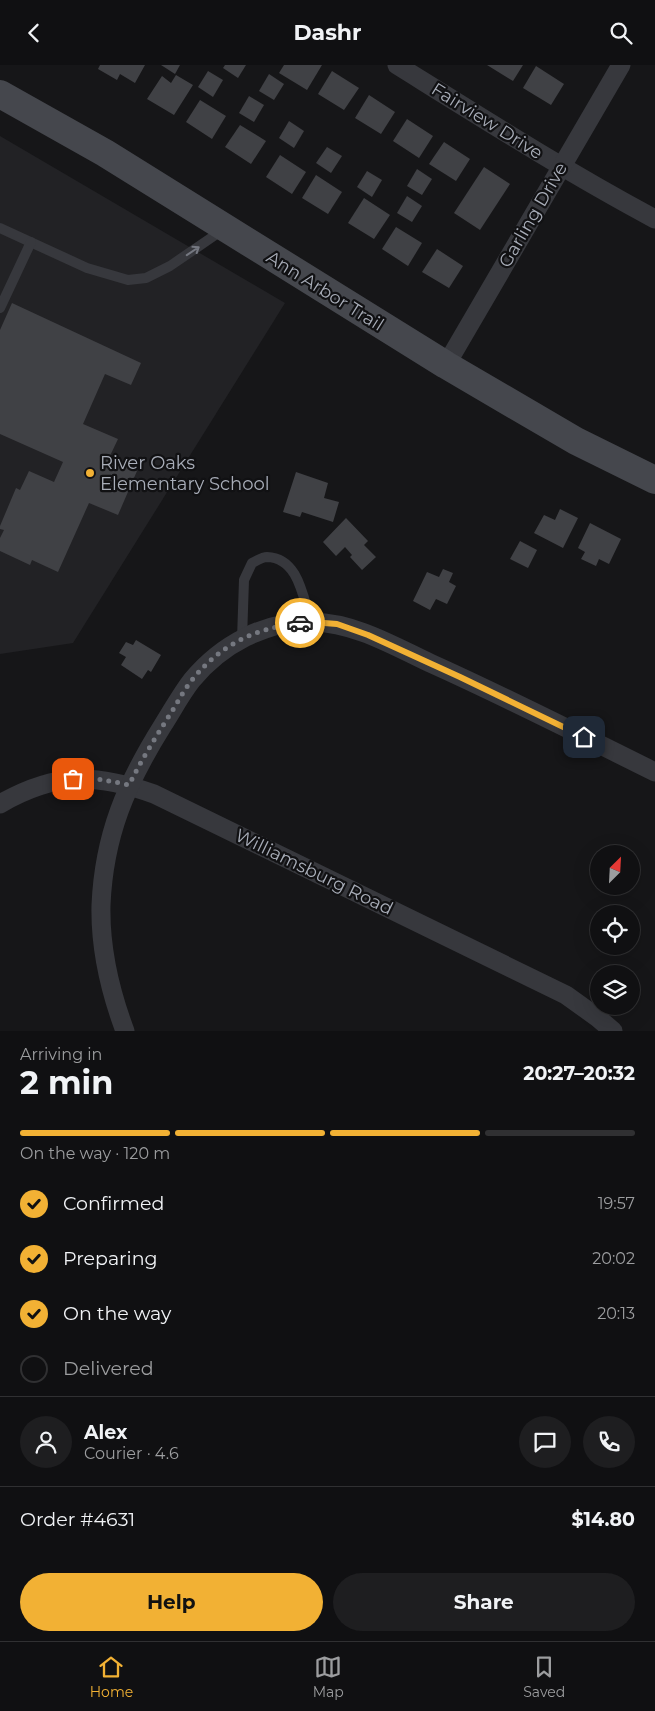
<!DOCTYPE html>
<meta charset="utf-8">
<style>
:root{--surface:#101012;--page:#1e1e20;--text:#f1f3f6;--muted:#9c9d9f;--line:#303032;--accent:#f2b134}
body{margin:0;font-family:Montserrat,sans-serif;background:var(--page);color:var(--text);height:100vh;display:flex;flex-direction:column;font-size:19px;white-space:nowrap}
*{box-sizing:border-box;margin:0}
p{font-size:16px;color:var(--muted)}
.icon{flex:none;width:28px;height:28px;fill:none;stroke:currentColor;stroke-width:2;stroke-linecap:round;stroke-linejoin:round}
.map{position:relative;height:966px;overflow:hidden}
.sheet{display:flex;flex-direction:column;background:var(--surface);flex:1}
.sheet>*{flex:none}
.needle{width:32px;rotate:24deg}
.controls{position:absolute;left:590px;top:780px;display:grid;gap:10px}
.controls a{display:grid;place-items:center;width:50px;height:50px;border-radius:50%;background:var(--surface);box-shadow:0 5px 20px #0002,0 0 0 1px var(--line);font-size:25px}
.pin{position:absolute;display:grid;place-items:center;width:42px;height:42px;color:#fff;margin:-21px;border-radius:10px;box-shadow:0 2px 8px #0006}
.courier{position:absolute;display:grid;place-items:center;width:50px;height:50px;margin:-25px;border:4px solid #f2b134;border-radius:50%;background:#fff;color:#222;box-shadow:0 1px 6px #0007}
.summary em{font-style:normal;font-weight:700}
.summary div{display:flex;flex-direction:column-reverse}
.summary{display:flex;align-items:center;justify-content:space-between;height:85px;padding:0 20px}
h1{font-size:32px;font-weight:700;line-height:38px}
.bar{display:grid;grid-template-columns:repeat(4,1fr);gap:8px 5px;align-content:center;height:60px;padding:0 20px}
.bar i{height:6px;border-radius:4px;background:var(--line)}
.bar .on{background:var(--accent)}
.bar p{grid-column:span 4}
.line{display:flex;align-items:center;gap:12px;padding:0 20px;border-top:1px solid var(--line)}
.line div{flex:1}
.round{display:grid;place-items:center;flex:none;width:52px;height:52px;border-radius:26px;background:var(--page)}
ol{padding:0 20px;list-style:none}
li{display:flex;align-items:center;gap:15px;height:55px}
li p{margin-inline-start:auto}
li .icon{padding:5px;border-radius:50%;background:var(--accent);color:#111;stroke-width:4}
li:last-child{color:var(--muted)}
li i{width:28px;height:28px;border:2px solid var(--line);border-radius:50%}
.primary-button{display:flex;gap:10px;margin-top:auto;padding:10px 20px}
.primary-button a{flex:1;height:58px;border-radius:30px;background:var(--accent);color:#111;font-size:20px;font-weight:700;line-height:58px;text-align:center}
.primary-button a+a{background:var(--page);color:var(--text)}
header{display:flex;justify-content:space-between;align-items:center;height:65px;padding:0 20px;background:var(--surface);font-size:22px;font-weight:700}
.dock{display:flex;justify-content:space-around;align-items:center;height:70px;border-top:1px solid var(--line);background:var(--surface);font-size:14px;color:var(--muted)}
.dock a{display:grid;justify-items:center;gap:2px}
.dock .on{color:var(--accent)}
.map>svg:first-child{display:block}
.built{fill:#222225}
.building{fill:#404145}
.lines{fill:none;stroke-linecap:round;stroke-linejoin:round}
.lane{stroke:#37383d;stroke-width:10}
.street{stroke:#37383d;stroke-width:19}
.secondary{stroke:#45474d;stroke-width:28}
.oneway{stroke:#757881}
.done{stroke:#757880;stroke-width:5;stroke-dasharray:0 9}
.route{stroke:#f2b134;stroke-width:6}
.poi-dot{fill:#f2b134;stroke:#111113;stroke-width:2}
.labels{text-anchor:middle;stroke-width:4.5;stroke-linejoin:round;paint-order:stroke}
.street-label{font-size:18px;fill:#a8adb8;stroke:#111113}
.poi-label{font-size:18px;fill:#a8adb8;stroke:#111113;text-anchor:start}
</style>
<header><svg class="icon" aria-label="back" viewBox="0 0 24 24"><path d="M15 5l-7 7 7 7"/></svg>Dashr<svg class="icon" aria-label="search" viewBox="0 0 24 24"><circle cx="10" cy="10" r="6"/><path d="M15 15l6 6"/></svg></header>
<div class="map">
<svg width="655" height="966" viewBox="0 0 655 966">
<rect width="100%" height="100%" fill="#161618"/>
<path class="built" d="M 0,71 L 285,238 L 73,578 L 0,589 Z"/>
<g class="building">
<path d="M 100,0 L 145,0 L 135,18 L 120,9 L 117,15 L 98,4 Z"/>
<path d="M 161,0 L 180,0 L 175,9 Z"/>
<path d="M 225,0 L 246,0 L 238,13 L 223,3 Z"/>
<path d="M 284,0 L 322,0 L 307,25 L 279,8 Z"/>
<path d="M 487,0 L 523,0 L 513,16 Z"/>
<path d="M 536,1 L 564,19 L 551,40 L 523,23 Z"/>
<path d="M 208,6 L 223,15 L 213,32 L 198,22 Z"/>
<path d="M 332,6 L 359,23 L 344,45 L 318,29 Z"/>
<path d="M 269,9 L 284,19 L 274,35 L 259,26 Z"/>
<path d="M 176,10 L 193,20 L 174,50 L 147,34 L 162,11 L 171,18 Z"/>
<path d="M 369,30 L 395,47 L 381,69 L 355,53 Z"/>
<path d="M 249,31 L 264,40 L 254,57 L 239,48 Z"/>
<path d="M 200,35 L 226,51 L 212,74 L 186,57 Z"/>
<path d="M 407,54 L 433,71 L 419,93 L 393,76 Z"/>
<path d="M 289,56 L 304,66 L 294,83 L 279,73 Z"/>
<path d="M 240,60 L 266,76 L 251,99 L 225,82 Z"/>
<path d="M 444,77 L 470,94 L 456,116 L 429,99 Z"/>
<path d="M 327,82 L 342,91 L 331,108 L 316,98 Z"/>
<path d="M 280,90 L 306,107 L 292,129 L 266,112 Z"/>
<path d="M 484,102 L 510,119 L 480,165 L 454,148 Z"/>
<path d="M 417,104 L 432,114 L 422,130 L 407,121 Z"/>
<path d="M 367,106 L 382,115 L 372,132 L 357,122 Z"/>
<path d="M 316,110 L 342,127 L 328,149 L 302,133 Z"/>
<path d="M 407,131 L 422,141 L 412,157 L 397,148 Z"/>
<path d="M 364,133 L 390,150 L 374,174 L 348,158 Z"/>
<path d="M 396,162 L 422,178 L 408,201 L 382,184 Z"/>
<path d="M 437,184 L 463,201 L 449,223 L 422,207 Z"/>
<path d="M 12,238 L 141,298 L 131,320 L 105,309 L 83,359 L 118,374 L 109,393 L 137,406 L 118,450 L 89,438 L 58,507 L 32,495 L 30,500 L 0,486 L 0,473 L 4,465 L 0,464 L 0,461 L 16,423 L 20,425 L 29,406 L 54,417 L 63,397 L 0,369 L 0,265 Z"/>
<path d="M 296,407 L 328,418 L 324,433 L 339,437 L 333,457 L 302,447 L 300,452 L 283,447 Z"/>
<path d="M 560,444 L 578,453 L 563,483 L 534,468 L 544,450 L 555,455 Z"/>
<path d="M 346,453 L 368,476 L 364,480 L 376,492 L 362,505 L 350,492 L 352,490 L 345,482 L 336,491 L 323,477 Z"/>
<path d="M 590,458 L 621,474 L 609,499 L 599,494 L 596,501 L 581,494 L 585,487 L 578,483 Z"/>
<path d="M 520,476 L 537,485 L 528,503 L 510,494 Z"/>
<path d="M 443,504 L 453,508 L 449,517 L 456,521 L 447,539 L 436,534 L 430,545 L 413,536 L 427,507 L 439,512 Z"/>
<path d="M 136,575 L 161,590 L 151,607 L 148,605 L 142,614 L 121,600 L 126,592 L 119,588 L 126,577 L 133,580 Z"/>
</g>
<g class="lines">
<g class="lane">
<path d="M 0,163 L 87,203 L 128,215 L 146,213 L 170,201 L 224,164"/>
<path d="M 0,243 L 31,177"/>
<path d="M 242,574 L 244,515 L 252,498 C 256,496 262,492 267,492 C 299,493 303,533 311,557"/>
</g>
<g class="street">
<path d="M 397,0 C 482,53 567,107 655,154"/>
<path d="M 446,300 L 621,0"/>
<path d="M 0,739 C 55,707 95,708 154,729 L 566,930 L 598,953 L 613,966"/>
<path d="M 125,966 C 110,926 100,883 101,840 C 104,770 126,719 163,660 C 172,646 181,629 192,615 C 221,580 266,555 312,557 C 355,558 392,580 430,598 C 506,632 580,670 655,707"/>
</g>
<path class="secondary" d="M 0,29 L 105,88 L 446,300 L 576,376 L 655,415"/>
</g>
<defs><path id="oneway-shaft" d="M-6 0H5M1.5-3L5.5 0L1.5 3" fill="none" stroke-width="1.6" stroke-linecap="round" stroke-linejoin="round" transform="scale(1.25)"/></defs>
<use class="oneway" href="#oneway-shaft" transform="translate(193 186) rotate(-34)"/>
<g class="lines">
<path class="done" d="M 73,714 C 92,712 110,716 129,720 C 141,696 155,673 169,651 C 177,639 183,626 192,615 C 220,580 255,563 300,558"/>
<path class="route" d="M 300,558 L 311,557 L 337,559 L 368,570 L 460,612 L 584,672"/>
</g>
<circle class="poi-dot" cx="90" cy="408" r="5"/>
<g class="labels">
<g class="street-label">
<text transform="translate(487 56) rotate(32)" y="6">Fairview Drive</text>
<text transform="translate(533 150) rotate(-60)" y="6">Garling Drive</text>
<text transform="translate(325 226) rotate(32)" y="6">Ann Arbor Trail</text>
<text transform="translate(314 807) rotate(26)" y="6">Williamsburg Road</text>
</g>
<g class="poi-label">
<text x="100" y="404">River Oaks<tspan x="100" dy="21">Elementary School</tspan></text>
</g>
</g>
</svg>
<div class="controls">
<a><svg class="needle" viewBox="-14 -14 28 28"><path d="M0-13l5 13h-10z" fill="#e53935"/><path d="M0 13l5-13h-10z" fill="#9c9d9f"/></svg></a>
<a><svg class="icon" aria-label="locate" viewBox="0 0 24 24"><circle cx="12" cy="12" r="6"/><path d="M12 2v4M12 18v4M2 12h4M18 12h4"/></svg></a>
<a><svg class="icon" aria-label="layers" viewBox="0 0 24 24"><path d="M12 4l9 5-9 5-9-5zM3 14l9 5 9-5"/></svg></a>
</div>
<div class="pin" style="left:73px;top:714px;background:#ea580c"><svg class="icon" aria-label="bag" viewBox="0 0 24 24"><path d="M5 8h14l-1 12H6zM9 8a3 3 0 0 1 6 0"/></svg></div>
<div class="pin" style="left:584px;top:672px;background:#1f2937"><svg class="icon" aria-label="home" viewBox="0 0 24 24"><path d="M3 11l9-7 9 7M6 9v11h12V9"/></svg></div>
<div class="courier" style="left:300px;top:558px"><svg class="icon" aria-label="car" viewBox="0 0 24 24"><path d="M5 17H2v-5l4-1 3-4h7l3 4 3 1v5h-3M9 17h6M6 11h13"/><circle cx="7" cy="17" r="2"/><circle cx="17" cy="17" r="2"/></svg></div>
</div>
<section class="sheet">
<div class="summary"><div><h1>2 min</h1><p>Arriving in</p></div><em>20:27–20:32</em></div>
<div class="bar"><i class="on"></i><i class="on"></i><i class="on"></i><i></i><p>On the way · 120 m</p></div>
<ol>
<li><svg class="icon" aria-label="check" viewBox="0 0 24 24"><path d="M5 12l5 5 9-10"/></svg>Confirmed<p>19:57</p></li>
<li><svg class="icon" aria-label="check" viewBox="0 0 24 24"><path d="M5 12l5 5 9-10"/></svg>Preparing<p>20:02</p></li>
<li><svg class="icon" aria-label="check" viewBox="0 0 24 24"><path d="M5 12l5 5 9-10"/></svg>On the way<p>20:13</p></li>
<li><i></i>Delivered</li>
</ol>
<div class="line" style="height:90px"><a class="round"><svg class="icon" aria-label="person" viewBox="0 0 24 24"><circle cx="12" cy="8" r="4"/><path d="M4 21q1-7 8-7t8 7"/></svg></a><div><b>Alex</b><p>Courier · 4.6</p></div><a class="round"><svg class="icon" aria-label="chat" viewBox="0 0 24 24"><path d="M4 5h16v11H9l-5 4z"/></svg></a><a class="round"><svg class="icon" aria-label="phone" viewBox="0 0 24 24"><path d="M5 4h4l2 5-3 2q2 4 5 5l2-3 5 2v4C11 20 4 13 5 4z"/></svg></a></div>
<div class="line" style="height:65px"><div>Order #4631</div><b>$14.80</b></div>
<div class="primary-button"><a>Help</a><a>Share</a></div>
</section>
<nav class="dock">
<a class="on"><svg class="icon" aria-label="home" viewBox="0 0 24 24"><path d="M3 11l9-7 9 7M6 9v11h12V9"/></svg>Home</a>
<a><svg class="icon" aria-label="map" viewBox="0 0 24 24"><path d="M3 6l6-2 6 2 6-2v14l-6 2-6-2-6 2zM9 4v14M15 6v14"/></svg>Map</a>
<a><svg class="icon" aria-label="saved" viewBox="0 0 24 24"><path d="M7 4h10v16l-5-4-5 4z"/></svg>Saved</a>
</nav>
